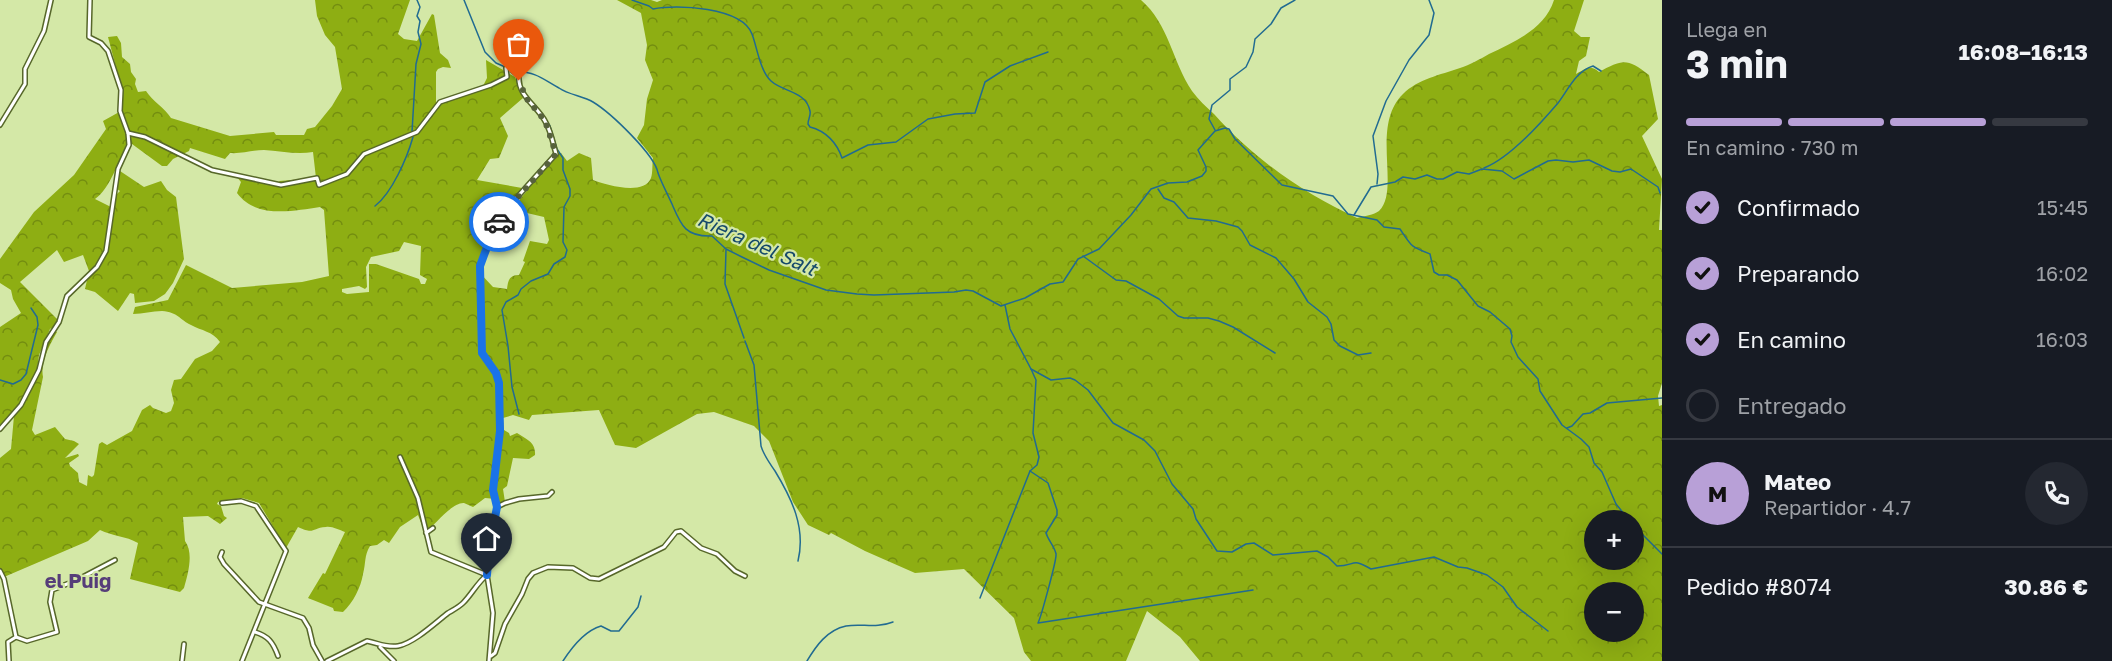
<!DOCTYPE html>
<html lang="es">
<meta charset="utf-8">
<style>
:root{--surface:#171b24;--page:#242831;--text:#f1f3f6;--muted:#9ea1a6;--line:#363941;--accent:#b8a0d7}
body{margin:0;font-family:"Golos Text",sans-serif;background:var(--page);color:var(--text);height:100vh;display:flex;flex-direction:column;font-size:22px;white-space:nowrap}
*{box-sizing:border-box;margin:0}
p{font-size:20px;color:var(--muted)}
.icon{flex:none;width:33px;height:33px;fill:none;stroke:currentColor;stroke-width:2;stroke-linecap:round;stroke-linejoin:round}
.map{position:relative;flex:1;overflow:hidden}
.details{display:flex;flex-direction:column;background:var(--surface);width:450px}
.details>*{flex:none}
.fabs{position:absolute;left:1584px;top:510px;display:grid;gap:12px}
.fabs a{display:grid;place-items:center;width:60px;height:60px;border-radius:50%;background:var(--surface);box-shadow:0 6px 24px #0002;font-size:30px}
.pin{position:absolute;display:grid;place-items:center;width:51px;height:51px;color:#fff;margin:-62px -26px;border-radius:50% 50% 50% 0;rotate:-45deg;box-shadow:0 0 6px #0007}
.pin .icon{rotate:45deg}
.courier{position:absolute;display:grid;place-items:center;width:60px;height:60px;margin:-30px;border:4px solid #1a73e8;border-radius:50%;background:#fff;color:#222;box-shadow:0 2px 8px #0007}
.head em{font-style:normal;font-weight:700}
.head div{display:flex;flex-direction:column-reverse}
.head{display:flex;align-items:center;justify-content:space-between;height:102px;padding:0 24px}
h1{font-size:39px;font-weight:700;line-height:45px}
.bar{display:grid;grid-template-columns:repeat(4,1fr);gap:9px 6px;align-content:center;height:72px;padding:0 24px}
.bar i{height:8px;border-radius:4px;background:var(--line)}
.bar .on{background:var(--accent)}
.bar p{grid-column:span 4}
.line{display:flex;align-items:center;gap:15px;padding:0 24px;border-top:2px solid var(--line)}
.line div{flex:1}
.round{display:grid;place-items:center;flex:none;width:63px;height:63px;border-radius:32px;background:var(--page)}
ol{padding:0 24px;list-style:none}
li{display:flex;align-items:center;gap:18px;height:66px}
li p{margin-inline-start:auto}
li .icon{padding:6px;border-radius:50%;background:var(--accent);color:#111;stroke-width:4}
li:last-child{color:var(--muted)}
li i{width:33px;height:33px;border:3px solid var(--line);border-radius:50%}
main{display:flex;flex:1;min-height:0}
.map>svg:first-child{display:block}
.forest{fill:url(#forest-crowns);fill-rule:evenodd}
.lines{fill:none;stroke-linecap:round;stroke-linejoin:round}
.stream{stroke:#216b91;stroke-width:1.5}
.minor-casing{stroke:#57672a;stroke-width:6}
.minor{stroke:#fff;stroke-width:3}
.done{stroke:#57623c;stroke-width:6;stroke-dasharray:0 10.8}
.route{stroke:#1a73e8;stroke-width:8}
.labels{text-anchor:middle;stroke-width:4.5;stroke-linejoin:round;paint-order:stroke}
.water-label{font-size:20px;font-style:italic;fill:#164a6b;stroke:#d4e8a7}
.neighbourhood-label{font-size:20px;font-weight:bold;fill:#563d79;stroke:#d4e8a7}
</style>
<main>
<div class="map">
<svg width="1662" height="661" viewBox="0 0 1662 661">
<defs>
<pattern id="forest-crowns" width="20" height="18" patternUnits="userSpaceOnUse" patternTransform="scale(1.5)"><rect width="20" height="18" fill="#8eae13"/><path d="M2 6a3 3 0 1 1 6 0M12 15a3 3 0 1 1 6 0" fill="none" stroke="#738d0f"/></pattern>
</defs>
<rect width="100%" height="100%" fill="#d4e8a7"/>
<path class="forest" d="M 315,0 L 410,0 L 398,34 L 404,39 L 417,41 L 432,14 L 434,15 L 440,53 L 448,60 L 451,68 L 443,67 L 438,69 L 436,72 L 436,103 L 483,86 L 487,78 L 486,60 L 515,77 L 523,98 L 500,118 L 508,136 L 499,158 L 490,159 L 477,180 L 522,188 L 490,231 L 478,271 L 493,287 L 507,289 C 508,281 509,275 519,275 L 525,262 L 523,261 L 530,241 L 547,244 L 549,240 L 544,217 L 514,210 L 513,208 L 557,153 L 561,153 L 567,161 L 579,153 L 591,158 L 593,180 C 606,185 644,196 651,178 C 653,172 652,164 653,158 L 637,138 L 644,125 L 647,99 L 653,80 L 645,60 L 647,45 L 641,13 L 617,0 L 651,0 L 657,2 L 662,0 L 1141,0 C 1169,24 1172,61 1192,91 C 1198,99 1206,107 1214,114 C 1253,158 1304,194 1357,218 C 1364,216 1374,215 1379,211 C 1401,190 1370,126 1403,94 C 1418,79 1440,75 1460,68 C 1470,65 1480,59 1489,54 C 1514,42 1545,29 1554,0 L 1584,0 L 1574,31 L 1581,37 L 1590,37 L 1586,56 L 1579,61 L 1576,74 C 1585,69 1590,64 1599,72 C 1623,59 1627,58 1649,75 L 1658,119 L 1642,136 L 1662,179 L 1659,230 L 1662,230 L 1662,383 L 1658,396 L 1659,406 L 1662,405 L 1662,661 L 1200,661 L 1180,637 L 1147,611 L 1126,661 L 1031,661 L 1024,652 L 1014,618 L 964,569 L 915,573 L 865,551 L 831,533 L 829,535 L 808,525 L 793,502 L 769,441 L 754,426 L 714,412 L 697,414 L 636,448 L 615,445 L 599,410 L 532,415 L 529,420 L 513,415 L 503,418 L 504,430 L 509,433 L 510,436 L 517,433 C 526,439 536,442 535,455 L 529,459 L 513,458 L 507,486 L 503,489 L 505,502 L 499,505 L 496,499 L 485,498 L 473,507 C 470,506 467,504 464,503 C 452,502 434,526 425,533 L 418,515 L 400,527 L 389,543 L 384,540 L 377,545 L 370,546 C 364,556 366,563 363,574 C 361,587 353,603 343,612 L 334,611 L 333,608 L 308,598 L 323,573 L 325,574 L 345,532 C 339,530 332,526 326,527 C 311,528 315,535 298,527 L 286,548 L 259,503 L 242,498 L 218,502 L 217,504 L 221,506 L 224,516 L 227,518 L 220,524 L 208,516 L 183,517 L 185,541 C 194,553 188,574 184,588 L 180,592 L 130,579 L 138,543 C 126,536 112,536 100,530 L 88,541 L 4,577 L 0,569 L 0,458 L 11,449 L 14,416 L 21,408 L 34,381 L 38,376 L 46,344 L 55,331 L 57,332 C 50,344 40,362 43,377 L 32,430 L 35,435 L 55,427 L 65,439 L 74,441 L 79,444 L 65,458 L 78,454 L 79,456 L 69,463 L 70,466 L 78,473 L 79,482 L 87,486 L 88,475 L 92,477 L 94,475 L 99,444 L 102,442 L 107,445 L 132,431 L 142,410 L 150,405 L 153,408 L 166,413 L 171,411 L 174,403 L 171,390 L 174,380 L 181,379 L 195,359 L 212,351 L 220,342 C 212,331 202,331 191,325 C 180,320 178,312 162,311 C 152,311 143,314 133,314 L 135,307 L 168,300 L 186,265 L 232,288 L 302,282 L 329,276 L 324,210 L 320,207 C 293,211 256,219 237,193 L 241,182 L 236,176 L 240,174 L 281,184 L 279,181 L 316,178 L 313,152 C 297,155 280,151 264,150 C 252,150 241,154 230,153 L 225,159 L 190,148 L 189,151 L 173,159 L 167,166 L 162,166 L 132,144 L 126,145 C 119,161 109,190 95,199 L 113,208 L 116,195 L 120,191 L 117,189 L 120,171 L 144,187 L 161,181 L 167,190 L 176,197 L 184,259 L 173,283 L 165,294 L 154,301 L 135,303 L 134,294 L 130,293 L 118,311 L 95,292 L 85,289 L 89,271 L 83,255 L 64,262 L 57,250 L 20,282 L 58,320 L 55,326 L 50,329 L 39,355 L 37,370 L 20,404 L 0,425 L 0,327 L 21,313 L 13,299 L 11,290 L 0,283 L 0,259 L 34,212 L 74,175 L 106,129 L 103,121 L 121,111 L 122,90 L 108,37 L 117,36 L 121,43 L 122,57 L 130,64 L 131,72 L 136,79 L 135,84 L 138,92 L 146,91 C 153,102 164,107 171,118 L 230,136 L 274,132 L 276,135 L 304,135 L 307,129 L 315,127 L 332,106 L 342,89 L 335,47 L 325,35 L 317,16 ZM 404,242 L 421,246 L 420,275 L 427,279 L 425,284 L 421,284 L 419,279 L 376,264 L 369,264 L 369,292 L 347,294 L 342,292 L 342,289 L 359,286 L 365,289 L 367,287 L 366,267 L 371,257 L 399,251 ZM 1594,520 L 1634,520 L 1634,560 L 1594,560 ZM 1594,592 L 1634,592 L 1634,632 L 1594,632 Z"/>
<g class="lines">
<g class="stream">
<path d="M 464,0 L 485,52 L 496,63 L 512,70"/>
<path d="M 632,0 L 649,6 L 653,9 C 676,4 742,7 752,34 C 757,47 760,71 771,81 C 783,92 806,91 810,111 C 811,116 808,119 808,124 L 810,127 C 826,131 837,143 842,158 L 868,145 L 896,142 L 928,119 L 955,114 L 975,113 L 985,82 L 1010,66 L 1048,52"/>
<path d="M 516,71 C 538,73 541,78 559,88 C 569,95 583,96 593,102 C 611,113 655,155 658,173 C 662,184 667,193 672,204 C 681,225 685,237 712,236 L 726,249 L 742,257 L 769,270 L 826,290 L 857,294 L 874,295 L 954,292 L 966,290 L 973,291 L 1001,306 L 1025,298 L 1050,284 L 1063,282 L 1078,259 L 1099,249 L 1131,215 L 1151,189 L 1168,183 L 1187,182 L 1202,176 L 1206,171 L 1206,167 L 1198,150 L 1215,131 L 1225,128 L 1229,129 L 1235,139 L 1282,185 L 1333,196 L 1348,214 L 1377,220 L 1384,227 L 1400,229 C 1412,247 1410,246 1430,254 L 1434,272 L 1439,275 L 1447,275 L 1457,280 L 1478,306 L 1490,312 L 1510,329 L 1512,336 L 1511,342 L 1518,357 L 1538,379 L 1540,391 L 1562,425 L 1581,439 L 1589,447 L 1594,463 L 1602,472 L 1616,504 L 1629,520"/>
<path d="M 1215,130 L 1209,119 L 1212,105 L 1230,90 L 1230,79 L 1246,67 L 1253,52 L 1255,39 L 1271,24 L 1281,8 L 1295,0"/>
<path d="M 412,132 L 416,64 L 421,44 L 418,32 L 420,21 L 417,16 L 420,7 L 417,0"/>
<path d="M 1484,168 C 1508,159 1541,123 1558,103 C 1568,90 1576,71 1593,66 L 1601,71"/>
<path d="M 1377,184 L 1378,174 L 1373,136 L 1386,101 L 1409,60 L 1429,35 L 1434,13 L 1429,0"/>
<path d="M 1158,189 L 1164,198 L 1174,202 L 1188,218 L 1216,221 L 1238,227 L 1242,231 L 1250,245 L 1276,258 L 1294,279 L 1308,302 L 1327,317 L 1331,324 L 1334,340 L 1340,346 L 1358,355 L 1371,353"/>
<path d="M 375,206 C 392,193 407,158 413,137"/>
<path d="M 1354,215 L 1371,187 L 1395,182 L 1403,177 L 1415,179 L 1427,175 L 1437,179 L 1443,179 L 1457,172 L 1469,174 L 1482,169 L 1502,171 L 1514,179 L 1548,161 L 1556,160 L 1573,162 L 1589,160 L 1612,171 L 1620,172 L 1631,169 L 1658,187 L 1660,193"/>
<path d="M 726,250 L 725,284 L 744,338"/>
<path d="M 1083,256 L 1116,280 L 1126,281 L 1159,299 L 1178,316 L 1184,318 L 1208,318 L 1219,321 L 1233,327 L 1275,353"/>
<path d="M 1005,305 L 1010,329 L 1031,369 L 1051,380 L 1070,378 L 1075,380 L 1088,390 L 1113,423 L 1144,440 L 1155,451 L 1172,484 L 1193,509 L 1196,519 L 1217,551 L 1232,552 L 1246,544 L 1254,543 L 1273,555 L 1317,551 L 1328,557 L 1337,566 C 1356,566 1351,557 1371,569 L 1434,557 L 1458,567 L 1467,568 L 1487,575 L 1503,587 L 1517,607 L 1548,631"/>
<path d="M 745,341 L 754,365 L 761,446 C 764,456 769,462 775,471 C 792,499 806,528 798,561"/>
<path d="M 1031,369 L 1036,380 L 1033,433 L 1039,457 L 1037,465 L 1030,471 L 1048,483 L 1057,510 L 1057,515 L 1046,533 C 1048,540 1055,547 1056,554 C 1057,559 1041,617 1038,623 L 1253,590"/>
<path d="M 0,380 L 13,384 L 21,380 L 26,374 L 38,325 L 37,317 L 31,308"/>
<path d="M 519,414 L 512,387 L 508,346 L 502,310 L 506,302 L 518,295 L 521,289 L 531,281 L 548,274 L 554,264 L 565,257 L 567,250 L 563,242 L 564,207 L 570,196 L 570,189 L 563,170 L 563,158 L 557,149 L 550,126 L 539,110"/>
<path d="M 1567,428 L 1572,426 L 1583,414 L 1590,413 L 1607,403 L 1662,398"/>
<path d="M 1634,526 L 1662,554"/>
<path d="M 980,598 L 1030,471"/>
<path d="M 563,661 C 572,647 584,631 601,626 L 611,631 L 619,631 L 638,607 L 641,596"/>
<path d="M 807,661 C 816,646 827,630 846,626 C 862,623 875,629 893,622"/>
</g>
<defs>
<g id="minor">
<path d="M 0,125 L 25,84 L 25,69 L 44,31 L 51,0"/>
<path d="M 128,133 L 145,137 L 212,170 L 281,185 L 317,178 L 319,185 L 347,174 L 364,154 L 417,132 L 440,102 L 491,85 L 507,77 L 506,68"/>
<path d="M 0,429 L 21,405 L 39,370 L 46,342 L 59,322 L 67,296 L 97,267 L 106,251 L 118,169 L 129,145 L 128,133 L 120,111 L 121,90 L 108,51 L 101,43 L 89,37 L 90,0"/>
<path d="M 400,457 L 418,498 L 431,552 L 487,575"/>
<path d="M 222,503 L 241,501 L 256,506 L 286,551 L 242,661"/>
<path d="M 497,507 L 505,503 L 519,499 L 548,496 L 552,492"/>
<path d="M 426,533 L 433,528"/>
<path d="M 222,552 L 220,557 L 224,564 L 259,602 L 303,618 L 309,628 L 313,645 L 322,661"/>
<path d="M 0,571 L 4,579 L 16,637 L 8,642 L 9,661"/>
<path d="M 255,632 C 268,636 273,642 278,656"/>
<path d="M 16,637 L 27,641 L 57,632 L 50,602 L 52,590 L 77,580 L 115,560"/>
<path d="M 380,647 L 394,661"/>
<path d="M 491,656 L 495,653 L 505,624 L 522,594 L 528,579 L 533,573 L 548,567 L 573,568 L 590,578 L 599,579 L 664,547 L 676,532 L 681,531 L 701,548 L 717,554 L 735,571 L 745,576"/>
<path d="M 182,661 L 184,644"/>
<path d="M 327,661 L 367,641 C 378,643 386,648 398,646 C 414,643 435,623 448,613 C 453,610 459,607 463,603 C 472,594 477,583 487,575"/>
<path d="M 489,661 L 493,613 L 487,575 L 489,549 L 497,507 L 493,490 L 500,431 L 499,383 L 496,373 L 482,353 L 480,266 L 493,231 L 511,204 L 556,154 C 553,143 551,131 545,121 C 537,106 517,95 519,76 L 513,71"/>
</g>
</defs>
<use href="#minor" class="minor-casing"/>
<use href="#minor" class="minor"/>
</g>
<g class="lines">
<path class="done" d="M 499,222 L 512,204 L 556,154 L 545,121 L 527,99 L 519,81"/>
<path class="route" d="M 487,575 L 489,549 L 497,507 L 493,490 L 500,431 L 499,383 L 496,373 L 482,353 L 480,266 L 493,231 L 499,222"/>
</g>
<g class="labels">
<g class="water-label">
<text transform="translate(757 244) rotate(24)" y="7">Riera del Salt</text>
</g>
<g class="neighbourhood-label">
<text x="78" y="588">el Puig</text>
</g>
</g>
</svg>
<div class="fabs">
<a>+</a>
<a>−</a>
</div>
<div class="pin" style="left:519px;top:81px;background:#ea580c"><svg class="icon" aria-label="bag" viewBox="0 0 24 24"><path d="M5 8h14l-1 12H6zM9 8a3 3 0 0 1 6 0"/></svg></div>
<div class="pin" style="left:487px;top:575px;background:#1f2937"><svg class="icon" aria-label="home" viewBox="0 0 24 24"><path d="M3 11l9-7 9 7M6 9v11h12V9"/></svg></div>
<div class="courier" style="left:499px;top:222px"><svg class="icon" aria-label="car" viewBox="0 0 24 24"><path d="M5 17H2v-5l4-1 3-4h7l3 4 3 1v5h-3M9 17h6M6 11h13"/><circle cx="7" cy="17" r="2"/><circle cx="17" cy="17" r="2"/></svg></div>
</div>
<section class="details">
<div class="head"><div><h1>3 min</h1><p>Llega en</p></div><em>16:08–16:13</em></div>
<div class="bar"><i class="on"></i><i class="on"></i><i class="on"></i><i></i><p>En camino · 730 m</p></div>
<ol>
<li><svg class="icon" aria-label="check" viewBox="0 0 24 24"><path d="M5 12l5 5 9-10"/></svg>Confirmado<p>15:45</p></li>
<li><svg class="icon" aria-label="check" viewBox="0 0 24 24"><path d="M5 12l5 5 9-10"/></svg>Preparando<p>16:02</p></li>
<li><svg class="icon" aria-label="check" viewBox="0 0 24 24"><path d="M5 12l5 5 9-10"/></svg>En camino<p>16:03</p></li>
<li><i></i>Entregado</li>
</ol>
<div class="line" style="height:108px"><b class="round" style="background:var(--accent);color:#111">M</b><div><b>Mateo</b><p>Repartidor · 4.7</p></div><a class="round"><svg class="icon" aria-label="phone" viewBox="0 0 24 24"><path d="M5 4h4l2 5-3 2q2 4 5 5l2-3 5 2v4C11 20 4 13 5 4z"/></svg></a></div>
<div class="line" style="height:78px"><div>Pedido #8074</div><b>30.86 €</b></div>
</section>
</main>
